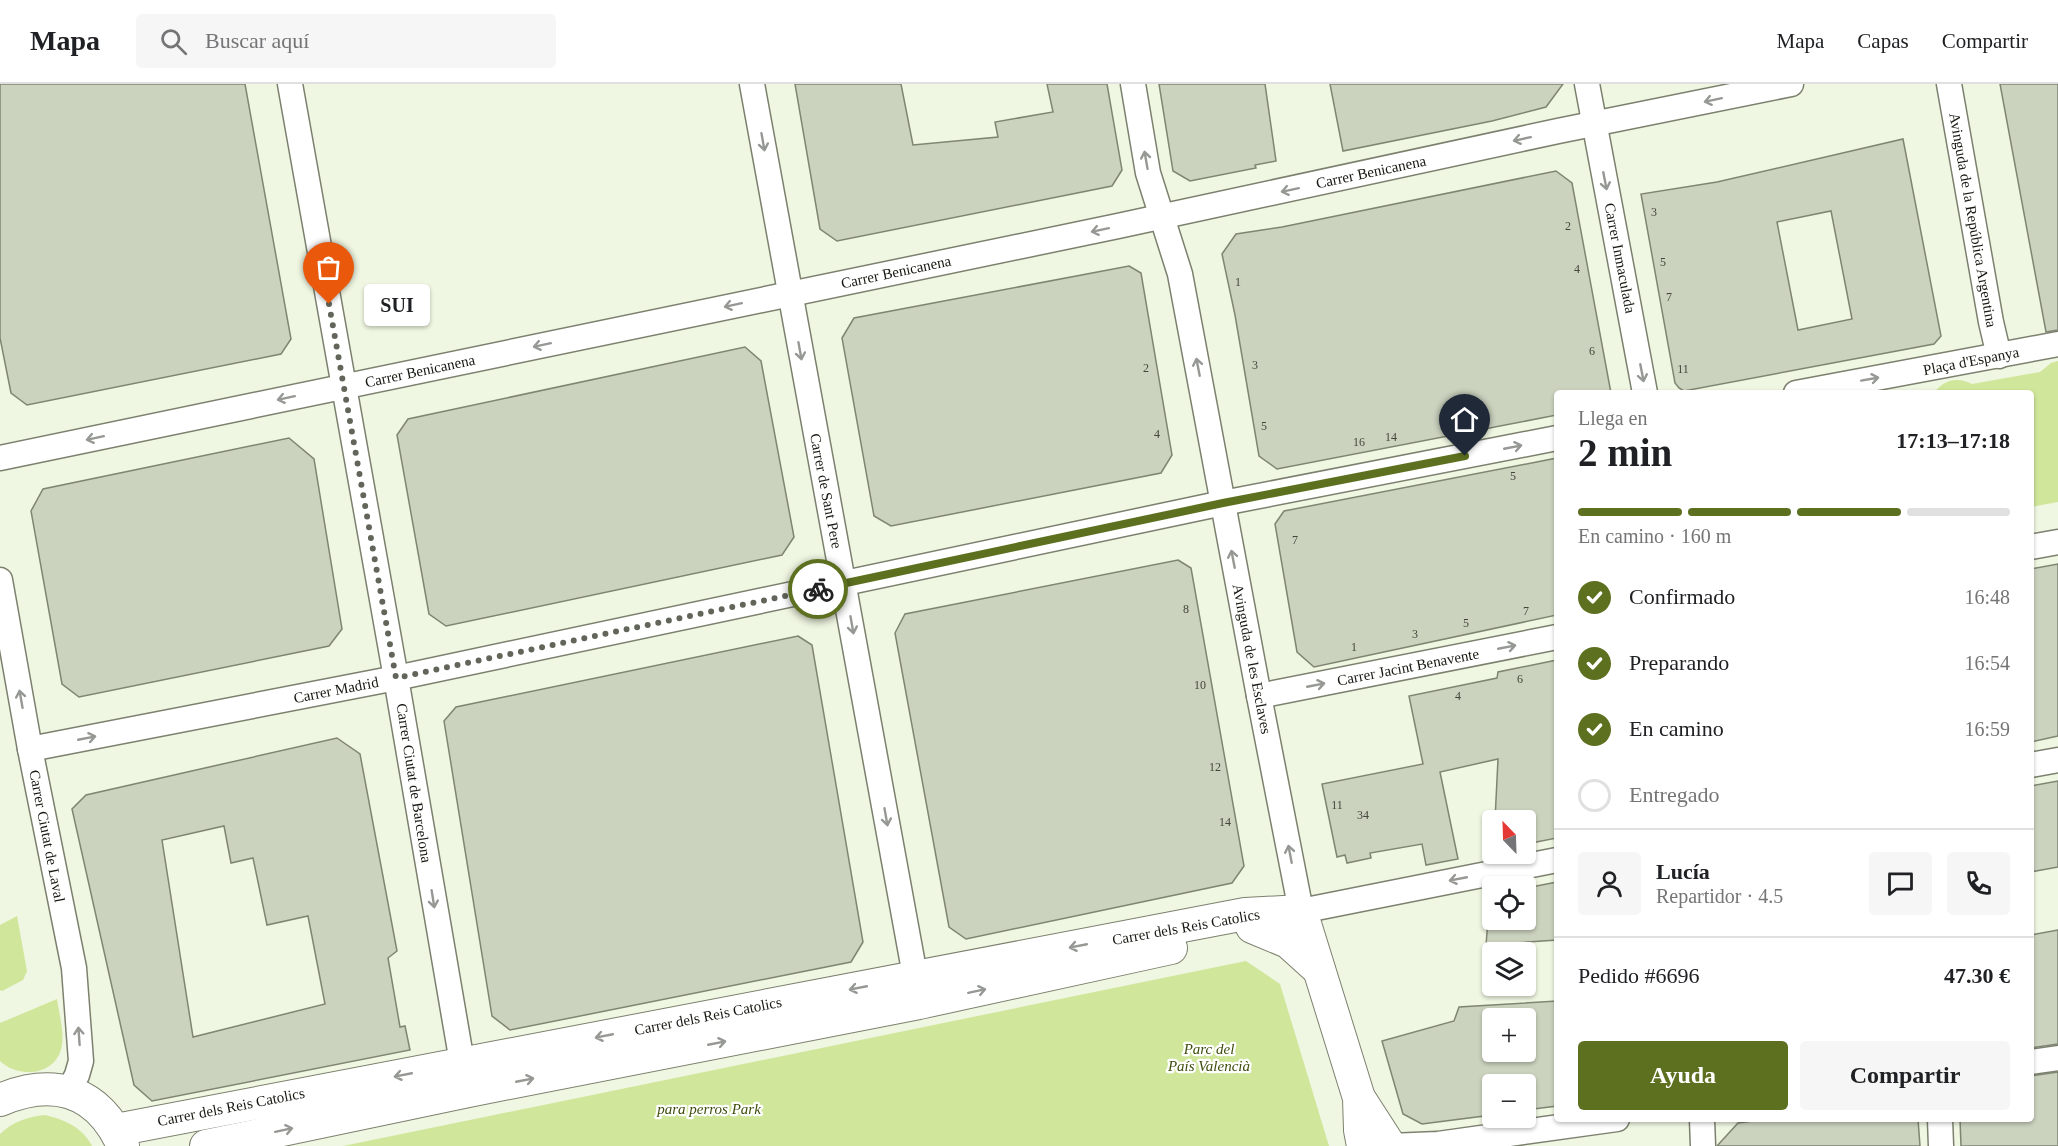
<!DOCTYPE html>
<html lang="es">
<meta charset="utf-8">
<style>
:root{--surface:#fff;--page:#f6f6f6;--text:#202124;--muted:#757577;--line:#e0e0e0;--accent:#5d701f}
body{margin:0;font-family:"Times New Roman",serif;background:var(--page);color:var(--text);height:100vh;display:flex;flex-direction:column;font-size:22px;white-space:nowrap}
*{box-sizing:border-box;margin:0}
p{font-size:20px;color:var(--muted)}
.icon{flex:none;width:33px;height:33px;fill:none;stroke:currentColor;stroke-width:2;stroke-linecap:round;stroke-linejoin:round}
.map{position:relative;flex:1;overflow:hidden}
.panel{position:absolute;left:1554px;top:306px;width:480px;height:732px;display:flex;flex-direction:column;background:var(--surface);border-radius:6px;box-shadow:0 2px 4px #0004}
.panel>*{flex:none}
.needle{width:39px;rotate:337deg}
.fabs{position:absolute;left:1482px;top:726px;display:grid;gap:12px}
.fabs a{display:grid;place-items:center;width:54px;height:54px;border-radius:6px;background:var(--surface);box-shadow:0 2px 4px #0004;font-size:30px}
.pin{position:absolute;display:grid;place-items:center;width:51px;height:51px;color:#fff;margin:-62px -26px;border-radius:50% 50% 50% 0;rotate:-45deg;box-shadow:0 0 6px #0007}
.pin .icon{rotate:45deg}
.courier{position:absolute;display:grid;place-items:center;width:60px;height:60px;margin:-30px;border:4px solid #5d701f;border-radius:50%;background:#fff;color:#222;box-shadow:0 2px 8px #0007}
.bubble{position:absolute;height:42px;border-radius:6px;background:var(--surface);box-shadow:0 2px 4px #0004;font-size:20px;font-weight:800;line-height:42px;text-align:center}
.headline em{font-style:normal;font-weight:800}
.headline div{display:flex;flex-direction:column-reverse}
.headline{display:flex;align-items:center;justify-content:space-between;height:102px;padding:0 24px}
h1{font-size:39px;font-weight:800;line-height:45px}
.bar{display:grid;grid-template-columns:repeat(4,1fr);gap:9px 6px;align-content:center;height:72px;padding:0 24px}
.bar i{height:8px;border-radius:4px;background:var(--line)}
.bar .selected{background:var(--accent)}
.bar p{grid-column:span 4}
.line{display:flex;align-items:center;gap:15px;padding:0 24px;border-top:2px solid var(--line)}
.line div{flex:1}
.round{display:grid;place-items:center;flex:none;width:63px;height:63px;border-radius:6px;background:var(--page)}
ol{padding:0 24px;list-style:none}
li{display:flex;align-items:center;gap:18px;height:66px}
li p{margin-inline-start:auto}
li .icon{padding:6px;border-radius:50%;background:var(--accent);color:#fff;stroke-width:4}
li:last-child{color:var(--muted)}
li i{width:33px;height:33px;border:3px solid var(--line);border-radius:50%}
.cta{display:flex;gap:12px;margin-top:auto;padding:12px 24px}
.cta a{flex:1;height:69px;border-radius:6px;background:var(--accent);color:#fff;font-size:24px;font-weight:800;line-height:69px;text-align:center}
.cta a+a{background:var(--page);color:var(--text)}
header{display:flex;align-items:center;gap:36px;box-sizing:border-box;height:84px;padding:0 30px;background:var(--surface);border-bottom:2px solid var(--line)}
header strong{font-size:28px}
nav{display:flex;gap:33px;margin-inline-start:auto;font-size:21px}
.search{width:420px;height:54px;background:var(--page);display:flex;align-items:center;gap:15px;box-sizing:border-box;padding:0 21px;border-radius:6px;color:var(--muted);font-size:22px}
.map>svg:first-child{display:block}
.green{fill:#d0e79b}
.building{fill:#cbd2be;stroke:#7f8573;stroke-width:1.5;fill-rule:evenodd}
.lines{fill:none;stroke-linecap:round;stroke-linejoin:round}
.minor-casing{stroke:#7b816e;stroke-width:27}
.tertiary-casing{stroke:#7b816e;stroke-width:34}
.minor{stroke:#fff;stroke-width:24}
.tertiary{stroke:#fff;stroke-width:32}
.oneway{stroke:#969894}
.done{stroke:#62665a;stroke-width:6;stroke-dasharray:0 10.8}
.route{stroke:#5d701f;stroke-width:8}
.labels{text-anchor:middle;stroke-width:4.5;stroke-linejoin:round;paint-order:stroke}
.number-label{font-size:12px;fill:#43473c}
.street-label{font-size:15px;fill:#161911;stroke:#fff}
.park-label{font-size:15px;font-style:italic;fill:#3e4d0b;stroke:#fff}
</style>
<header>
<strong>Mapa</strong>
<div class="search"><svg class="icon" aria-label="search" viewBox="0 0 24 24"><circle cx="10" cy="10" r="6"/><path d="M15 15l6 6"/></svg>Buscar aquí</div>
<nav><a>Mapa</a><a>Capas</a><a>Compartir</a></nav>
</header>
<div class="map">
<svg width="2058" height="1062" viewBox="0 0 2058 1062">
<rect width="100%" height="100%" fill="#eff6e1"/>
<g class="green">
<path d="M 2058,277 L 2058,418 L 2031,423 L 2031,309 L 1934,309 C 1943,296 1957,292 1972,300 L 2040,288 L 2051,279 Z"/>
<path d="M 17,832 L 27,887 L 23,896 L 2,907 L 0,906 L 0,841 Z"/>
<path d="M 1246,877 L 1280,900 L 1329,1062 L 343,1062 Z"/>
<path d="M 57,915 C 59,929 64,947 62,961 C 57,992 19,995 0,977 L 0,939 Z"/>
<path d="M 45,1031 C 65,1036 82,1043 92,1062 L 0,1062 L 0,1050 C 14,1037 27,1033 45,1031 Z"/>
</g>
<g class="building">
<path d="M 0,0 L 245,0 L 291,255 L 281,270 L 27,321 L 11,309 L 0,254 Z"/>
<path d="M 795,0 L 901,0 L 913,61 L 998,53 L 995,38 L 1053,28 L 1047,0 L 1107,0 L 1122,86 L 1112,102 L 837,157 L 820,145 Z"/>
<path d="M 1159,0 L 1265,0 L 1276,77 L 1255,81 L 1256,84 L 1190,97 L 1173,87 Z"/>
<path d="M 1330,0 L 1563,0 L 1546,23 L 1492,37 L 1343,67 Z"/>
<path d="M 2000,0 L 2058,0 L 2058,246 L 2046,248 Z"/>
<path d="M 1903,55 L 1941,252 L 1934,260 L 1684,307 L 1679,304 L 1675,299 L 1641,110 L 1717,98 ZM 1831,127 L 1852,235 L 1798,246 L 1777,138 Z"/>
<path d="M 1556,87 L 1572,99 L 1611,309 L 1557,309 L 1557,331 L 1277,385 L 1259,372 L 1235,231 L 1222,170 L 1236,150 L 1282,143 Z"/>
<path d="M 1129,182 L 1141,189 L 1172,371 L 1161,389 L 891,442 L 874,432 L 842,254 L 854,234 Z"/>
<path d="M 745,263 L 761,277 L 794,453 L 782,471 L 446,542 L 429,530 L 397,351 L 408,335 Z"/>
<path d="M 289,354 L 314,375 L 342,545 L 329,562 L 79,613 L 62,600 L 31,427 L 43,405 Z"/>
<path d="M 1557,374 L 1557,531 L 1314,583 L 1297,568 L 1275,440 L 1284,427 Z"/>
<path d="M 1178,476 L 1191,484 L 1244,782 L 1232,799 L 966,855 L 949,843 L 895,549 L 905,530 Z"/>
<path d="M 2058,480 L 2058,652 L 2031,658 L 2031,485 Z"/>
<path d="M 798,552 L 812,561 L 863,858 L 851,878 L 510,946 L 492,932 L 444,637 L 456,623 Z"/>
<path d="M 1557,576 L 1557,754 L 1526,760 L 1526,736 L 1495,736 L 1498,675 L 1440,688 L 1458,775 L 1426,781 L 1422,760 L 1370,769 L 1371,774 L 1347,779 L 1345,771 L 1337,773 L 1322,700 L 1423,680 L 1409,612 L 1497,594 L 1498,588 Z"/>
<path d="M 337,654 L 360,670 L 397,867 L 388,874 L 400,943 L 405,942 L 410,966 L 152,1017 L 134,1001 L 72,725 L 86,711 ZM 224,742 L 231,779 L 253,774 L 267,841 L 308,832 L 325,920 L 193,953 L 162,756 Z"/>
<path d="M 2058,697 L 2058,783 L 2031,788 L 2031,702 Z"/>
<path d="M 1557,798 L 1557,856 L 1486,861 L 1490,811 L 1492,811 L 1492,836 L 1526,836 L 1526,804 Z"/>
<path d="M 2058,846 L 2058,960 L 2031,964 L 2031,851 Z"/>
<path d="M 1557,917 L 1557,1022 L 1526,1026 L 1526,1000 L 1492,1000 L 1492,1031 L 1422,1040 L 1403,1030 L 1382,957 L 1454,937 L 1459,923 ZM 1492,934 L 1526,934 L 1526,968 L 1492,968 Z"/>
<path d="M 2058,988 L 2058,1062 L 1961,1062 L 1960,1035 L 2031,1035 L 2031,992 Z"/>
<path d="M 1768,1035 L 1918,1035 L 1920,1062 L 1717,1062 L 1738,1039 Z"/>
</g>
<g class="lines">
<defs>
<g id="minor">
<path d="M 290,0 L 396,594 L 465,996"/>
<path d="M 752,0 L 918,908"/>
<path d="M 1133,0 L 1148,89 L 1180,190 L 1259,612 L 1301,827 L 1557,776"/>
<path d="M 1587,0 L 1645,309"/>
<path d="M 1949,0 L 1991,238 L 1999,272"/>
<path d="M 1796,309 L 2058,260"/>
<path d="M 0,374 L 1118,142 L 1558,47 L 1791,0"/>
<path d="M 2031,463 L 2058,458"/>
<path d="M 0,496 L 30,665 L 74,884 L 81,977 L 77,991 L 68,1008"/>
<path d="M 1259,612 L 1557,553"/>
<path d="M 30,665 L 396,594 L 1223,419 L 1557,354"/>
<path d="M 2031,681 L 2058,676"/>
<path d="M 2031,978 L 2058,974"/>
<path d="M 1702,1035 L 1703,1062"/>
<path d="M 1940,1035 L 1941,1062"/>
<path d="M 1390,1062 L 1438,1060 L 1617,1035"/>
</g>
<g id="tertiary">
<path d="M 1301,827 L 1359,1014 L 1360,1046 L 1363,1062"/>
<path d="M 1252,843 L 1288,858 L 1319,886"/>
<path d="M 0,1016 C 54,993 99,1007 123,1062"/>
<path d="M 1361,1017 L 1390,1062"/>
<path d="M 116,1046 L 1245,830 L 1301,827"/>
<path d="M 206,1062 L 468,1007 L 919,919 L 1171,864"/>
</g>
</defs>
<use href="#minor" class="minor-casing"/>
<use href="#tertiary" class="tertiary-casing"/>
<use href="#minor" class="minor"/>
<use href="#tertiary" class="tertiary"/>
</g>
<defs><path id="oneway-shaft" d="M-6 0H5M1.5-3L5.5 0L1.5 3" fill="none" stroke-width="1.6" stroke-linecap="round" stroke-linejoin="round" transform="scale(1.5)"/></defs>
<g class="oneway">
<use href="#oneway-shaft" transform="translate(1713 16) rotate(168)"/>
<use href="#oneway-shaft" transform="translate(1522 55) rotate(168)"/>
<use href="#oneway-shaft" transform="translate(763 58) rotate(80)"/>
<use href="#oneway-shaft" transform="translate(1146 76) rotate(-100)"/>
<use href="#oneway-shaft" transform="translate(1605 97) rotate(79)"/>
<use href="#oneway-shaft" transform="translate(1290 106) rotate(168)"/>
<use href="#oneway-shaft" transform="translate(1100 146) rotate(168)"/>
<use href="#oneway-shaft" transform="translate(733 221) rotate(168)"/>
<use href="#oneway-shaft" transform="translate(542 261) rotate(168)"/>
<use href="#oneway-shaft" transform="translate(800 267) rotate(80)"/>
<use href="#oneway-shaft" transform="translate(1198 283) rotate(-101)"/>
<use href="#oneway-shaft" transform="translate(1642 289) rotate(79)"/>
<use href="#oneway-shaft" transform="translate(1870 295) rotate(-10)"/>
<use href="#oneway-shaft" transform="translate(286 314) rotate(168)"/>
<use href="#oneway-shaft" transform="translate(95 354) rotate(168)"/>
<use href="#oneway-shaft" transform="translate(1513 363) rotate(-11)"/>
<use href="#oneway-shaft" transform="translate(1233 475) rotate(-101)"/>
<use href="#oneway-shaft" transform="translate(852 541) rotate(80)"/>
<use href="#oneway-shaft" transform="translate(1507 563) rotate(-11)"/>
<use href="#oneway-shaft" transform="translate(1316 601) rotate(-11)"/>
<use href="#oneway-shaft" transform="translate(21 615) rotate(-100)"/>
<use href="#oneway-shaft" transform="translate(87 654) rotate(-11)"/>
<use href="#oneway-shaft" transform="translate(886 733) rotate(80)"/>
<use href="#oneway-shaft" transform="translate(1290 770) rotate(-101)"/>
<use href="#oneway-shaft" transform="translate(1458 795) rotate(169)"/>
<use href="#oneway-shaft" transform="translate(433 815) rotate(81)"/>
<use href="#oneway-shaft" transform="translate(1078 862) rotate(169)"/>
<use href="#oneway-shaft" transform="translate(858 904) rotate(169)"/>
<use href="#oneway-shaft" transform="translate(977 907) rotate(-12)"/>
<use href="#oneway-shaft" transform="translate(79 952) rotate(-94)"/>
<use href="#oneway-shaft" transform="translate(604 952) rotate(169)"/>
<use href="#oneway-shaft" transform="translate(717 959) rotate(-11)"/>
<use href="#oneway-shaft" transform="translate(403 991) rotate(169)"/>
<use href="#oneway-shaft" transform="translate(525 996) rotate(-11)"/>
<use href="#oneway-shaft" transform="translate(284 1046) rotate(-12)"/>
</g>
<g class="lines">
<path class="done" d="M 329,220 L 396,594 L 818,505"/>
<path class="route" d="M 818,505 L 1223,419 L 1465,372"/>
</g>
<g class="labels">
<g class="number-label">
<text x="1654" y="132">3</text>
<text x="1568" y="146">2</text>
<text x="1663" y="182">5</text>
<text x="1577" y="189">4</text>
<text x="1238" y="202">1</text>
<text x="1669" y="217">7</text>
<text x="1592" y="271">6</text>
<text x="1255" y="285">3</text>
<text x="1146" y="288">2</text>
<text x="1683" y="289">11</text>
<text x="1264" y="346">5</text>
<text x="1157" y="354">4</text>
<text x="1391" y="357">14</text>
<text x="1359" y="362">16</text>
<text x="1513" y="396">5</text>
<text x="1295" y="460">7</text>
<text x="1186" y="529">8</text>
<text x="1526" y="531">7</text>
<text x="1466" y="543">5</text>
<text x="1415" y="554">3</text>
<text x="1354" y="567">1</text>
<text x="1520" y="599">6</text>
<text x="1200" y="605">10</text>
<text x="1458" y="616">4</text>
<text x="1215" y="687">12</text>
<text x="1337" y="725">11</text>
<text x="1363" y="735">34</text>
<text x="1225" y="742">14</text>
</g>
<g class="street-label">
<text transform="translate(1371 88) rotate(-12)" y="5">Carrer Benicanena</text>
<text transform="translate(1973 136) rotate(80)" y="5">Avinguda de la República Argentina</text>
<text transform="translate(1620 174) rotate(79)" y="5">Carrer Inmaculada</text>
<text transform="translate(896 188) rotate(-12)" y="5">Carrer Benicanena</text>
<text transform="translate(1971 277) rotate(-11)" y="5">Plaça d'Espanya</text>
<text transform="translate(420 287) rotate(-12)" y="5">Carrer Benicanena</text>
<text transform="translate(826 407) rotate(79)" y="5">Carrer de Sant Pere</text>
<text transform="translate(1252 575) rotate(79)" y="5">Avinguda de les Esclaves</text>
<text transform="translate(1408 583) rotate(-11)" y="5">Carrer Jacint Benavente</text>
<text transform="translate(336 606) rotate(-11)" y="5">Carrer Madrid</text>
<text transform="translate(414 699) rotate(81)" y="5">Carrer Ciutat de Barcelona</text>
<text transform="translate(47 752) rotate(79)" y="5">Carrer Ciutat de Laval</text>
<text transform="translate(1186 843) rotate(-10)" y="5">Carrer dels Reis Catolics</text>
<text transform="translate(708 932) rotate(-11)" y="5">Carrer dels Reis Catolics</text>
<text transform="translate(231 1023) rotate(-11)" y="5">Carrer dels Reis Catolics</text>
</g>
<g class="park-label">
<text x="1209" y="970">Parc del<tspan x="1209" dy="17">País Valencià</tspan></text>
<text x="709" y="1030">para perros Park</text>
</g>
</g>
</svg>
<div class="fabs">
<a><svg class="needle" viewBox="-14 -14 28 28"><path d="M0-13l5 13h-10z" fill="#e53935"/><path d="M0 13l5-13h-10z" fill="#757577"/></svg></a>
<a><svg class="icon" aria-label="locate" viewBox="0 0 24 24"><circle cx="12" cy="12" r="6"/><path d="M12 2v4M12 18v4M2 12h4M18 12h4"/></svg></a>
<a><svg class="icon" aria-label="layers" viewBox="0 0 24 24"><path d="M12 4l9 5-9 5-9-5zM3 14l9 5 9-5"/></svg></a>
<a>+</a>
<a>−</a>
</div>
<div class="pin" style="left:329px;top:220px;background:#ea580c"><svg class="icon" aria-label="bag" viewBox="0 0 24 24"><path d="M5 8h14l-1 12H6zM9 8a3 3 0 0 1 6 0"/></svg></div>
<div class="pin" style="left:1465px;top:372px;background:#1f2937"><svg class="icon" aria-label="home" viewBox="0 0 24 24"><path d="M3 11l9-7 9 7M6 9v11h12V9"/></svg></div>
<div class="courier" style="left:818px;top:505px"><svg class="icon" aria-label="bike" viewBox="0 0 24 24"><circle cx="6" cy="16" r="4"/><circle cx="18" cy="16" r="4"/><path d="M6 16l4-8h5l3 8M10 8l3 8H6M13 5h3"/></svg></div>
<div class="bubble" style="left:364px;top:200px;width:66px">SUI</div>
<section class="panel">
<div class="headline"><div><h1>2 min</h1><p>Llega en</p></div><em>17:13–17:18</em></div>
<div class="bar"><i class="selected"></i><i class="selected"></i><i class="selected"></i><i></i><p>En camino · 160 m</p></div>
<ol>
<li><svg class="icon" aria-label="check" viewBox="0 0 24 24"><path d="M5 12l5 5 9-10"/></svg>Confirmado<p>16:48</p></li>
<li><svg class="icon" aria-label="check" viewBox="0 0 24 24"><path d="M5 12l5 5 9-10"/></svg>Preparando<p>16:54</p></li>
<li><svg class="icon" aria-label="check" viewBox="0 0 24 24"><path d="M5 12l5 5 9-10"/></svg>En camino<p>16:59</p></li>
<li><i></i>Entregado</li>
</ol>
<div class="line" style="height:108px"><a class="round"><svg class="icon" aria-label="person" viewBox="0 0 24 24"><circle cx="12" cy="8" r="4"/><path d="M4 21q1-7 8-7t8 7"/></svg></a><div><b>Lucía</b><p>Repartidor · 4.5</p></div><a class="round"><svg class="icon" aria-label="chat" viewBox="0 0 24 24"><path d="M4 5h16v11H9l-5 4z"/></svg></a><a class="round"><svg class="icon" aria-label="phone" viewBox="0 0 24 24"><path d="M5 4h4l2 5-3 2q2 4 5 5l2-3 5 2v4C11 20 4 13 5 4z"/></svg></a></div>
<div class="line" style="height:78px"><div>Pedido #6696</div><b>47.30 €</b></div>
<div class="cta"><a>Ayuda</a><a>Compartir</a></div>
</section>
</div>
